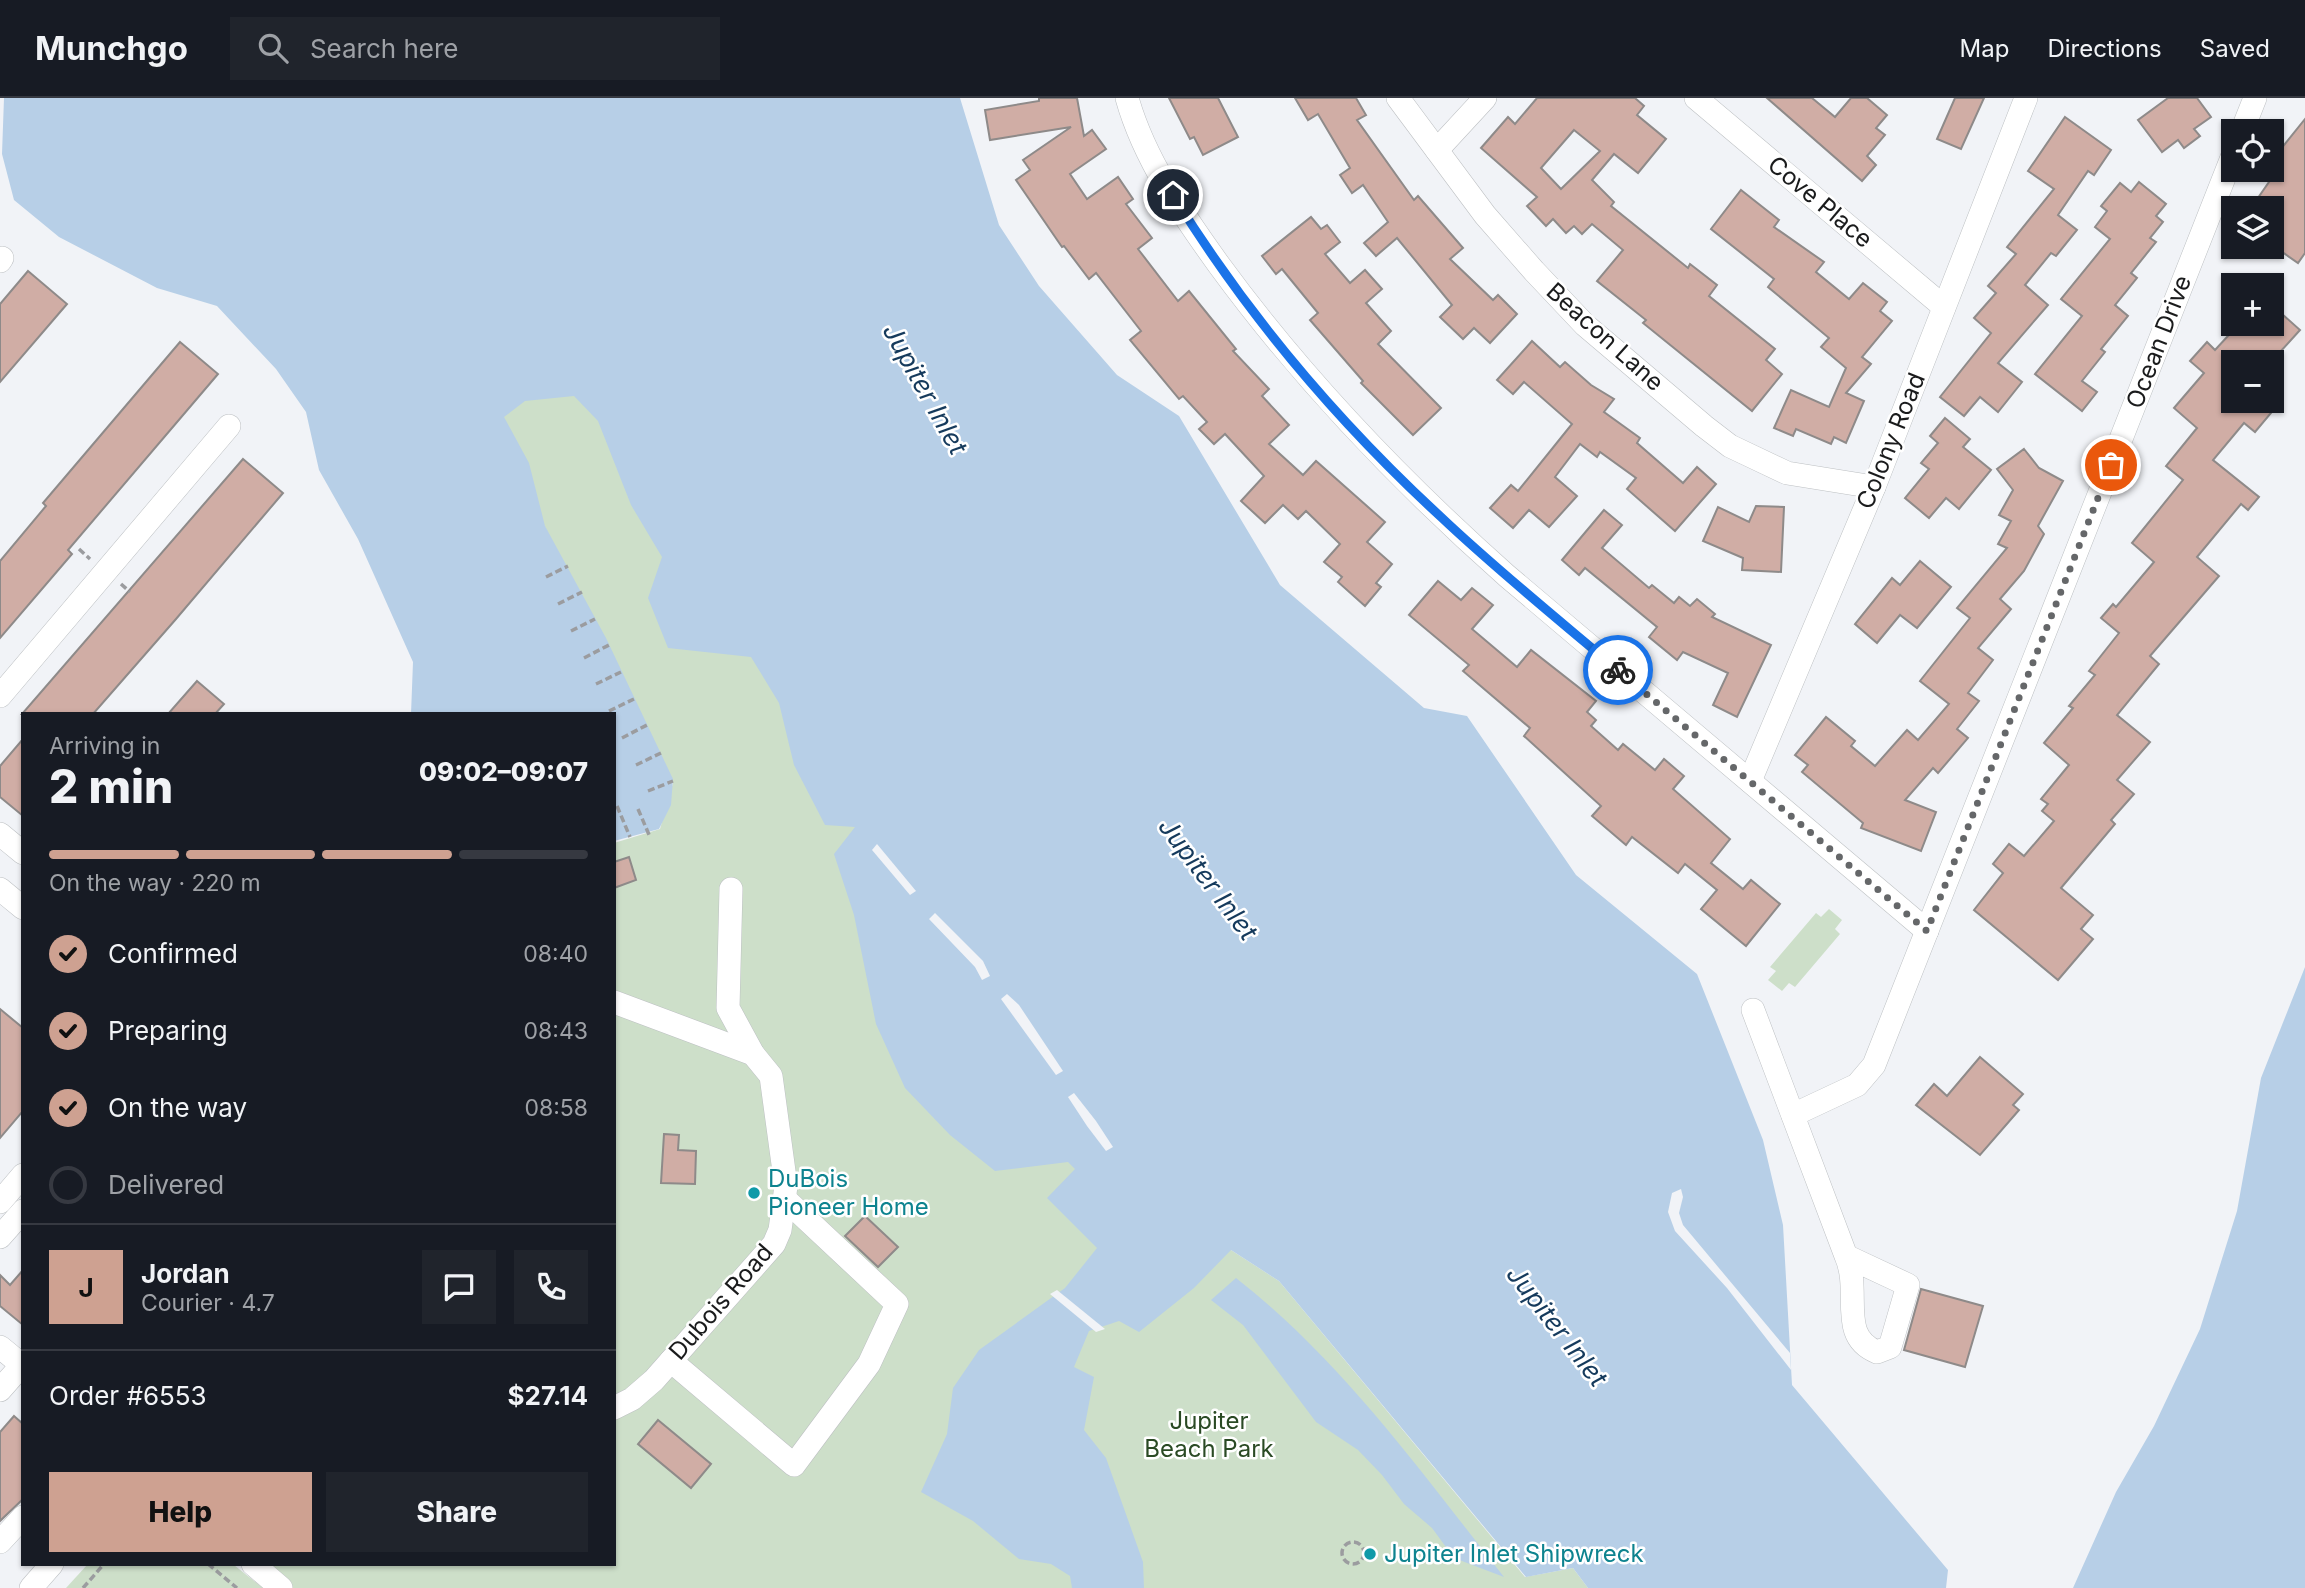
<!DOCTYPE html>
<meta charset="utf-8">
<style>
:root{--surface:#171b24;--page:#20242c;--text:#f1f3f6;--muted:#9ea1a6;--line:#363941;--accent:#cea191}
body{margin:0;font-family:Inter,sans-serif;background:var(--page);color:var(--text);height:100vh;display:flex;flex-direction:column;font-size:26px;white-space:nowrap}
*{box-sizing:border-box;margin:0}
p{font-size:23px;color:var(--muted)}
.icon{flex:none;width:38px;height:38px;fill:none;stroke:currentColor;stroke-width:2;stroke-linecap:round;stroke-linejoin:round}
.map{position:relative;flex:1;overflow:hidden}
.panel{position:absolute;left:21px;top:614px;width:595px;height:854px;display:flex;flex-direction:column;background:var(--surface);border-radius:0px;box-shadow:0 2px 5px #0004}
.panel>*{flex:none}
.buttons{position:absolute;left:2221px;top:21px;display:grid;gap:14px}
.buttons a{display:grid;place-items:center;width:63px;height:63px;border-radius:0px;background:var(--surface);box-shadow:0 2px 5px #0004;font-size:35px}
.pin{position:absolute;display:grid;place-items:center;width:60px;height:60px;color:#fff;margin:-30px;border:4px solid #fff;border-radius:50%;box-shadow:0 2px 7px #0007}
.courier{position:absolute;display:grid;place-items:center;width:70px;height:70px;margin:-35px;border:5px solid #1a73e8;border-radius:50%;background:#fff;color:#222;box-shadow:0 2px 9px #0007}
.summary em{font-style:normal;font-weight:800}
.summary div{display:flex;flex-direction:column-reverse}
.summary{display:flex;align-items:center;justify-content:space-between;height:119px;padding:0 28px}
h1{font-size:46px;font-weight:800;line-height:52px}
.bar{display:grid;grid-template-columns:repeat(4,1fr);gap:10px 7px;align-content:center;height:84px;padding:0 28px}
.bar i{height:9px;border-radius:5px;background:var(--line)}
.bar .on{background:var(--accent)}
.bar p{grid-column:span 4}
.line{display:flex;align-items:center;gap:18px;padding:0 28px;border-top:2px solid var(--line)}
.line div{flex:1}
.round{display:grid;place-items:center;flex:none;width:74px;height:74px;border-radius:0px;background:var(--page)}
ol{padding:0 28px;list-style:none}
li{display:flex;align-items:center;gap:21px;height:77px}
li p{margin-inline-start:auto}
li .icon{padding:7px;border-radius:50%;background:var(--accent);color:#111;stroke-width:4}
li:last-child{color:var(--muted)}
li i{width:38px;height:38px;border:4px solid var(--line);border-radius:50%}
.button{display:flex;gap:14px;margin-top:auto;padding:14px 28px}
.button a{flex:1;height:80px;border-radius:0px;background:var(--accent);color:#111;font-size:28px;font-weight:800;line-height:80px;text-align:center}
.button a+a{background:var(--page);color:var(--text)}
header{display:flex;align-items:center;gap:42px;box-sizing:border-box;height:98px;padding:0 35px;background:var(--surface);border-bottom:2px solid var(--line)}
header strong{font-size:33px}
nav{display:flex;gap:38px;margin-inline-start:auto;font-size:24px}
.search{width:490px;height:63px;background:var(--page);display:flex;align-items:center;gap:18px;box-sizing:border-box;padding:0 24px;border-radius:0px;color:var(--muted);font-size:26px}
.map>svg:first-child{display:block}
.green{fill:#cddfc9}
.water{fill:#b7cfe7}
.pier{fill:#f1f3f7}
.building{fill:#d0ada5;stroke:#8e8a89;stroke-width:2;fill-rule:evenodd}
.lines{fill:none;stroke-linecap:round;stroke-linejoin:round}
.minor-casing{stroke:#bdc0c3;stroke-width:24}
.path{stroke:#9b9c9f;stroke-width:3.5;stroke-dasharray:7 3.5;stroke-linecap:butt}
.minor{stroke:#fff;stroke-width:23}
.done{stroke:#656769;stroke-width:7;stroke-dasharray:0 12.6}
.route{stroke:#1a73e8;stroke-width:9}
.culture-dot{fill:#0f9aa8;stroke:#fff;stroke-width:2.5}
.labels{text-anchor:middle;stroke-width:5;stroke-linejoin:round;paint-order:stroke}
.street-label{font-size:24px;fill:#1a1b1c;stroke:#fff}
.culture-label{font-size:24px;fill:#0d838f;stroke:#fff;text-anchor:start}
.park-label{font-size:24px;fill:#2a4a24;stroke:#fff}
.water-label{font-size:26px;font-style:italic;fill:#153a5c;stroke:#fff}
</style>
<header>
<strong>Munchgo</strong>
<div class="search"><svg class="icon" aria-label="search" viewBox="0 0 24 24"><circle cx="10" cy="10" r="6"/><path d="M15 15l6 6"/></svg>Search here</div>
<nav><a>Map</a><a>Directions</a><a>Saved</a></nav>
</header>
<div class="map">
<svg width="2305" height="1490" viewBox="0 0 2305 1490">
<rect width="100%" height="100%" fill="#f1f3f7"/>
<g class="green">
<path d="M 574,296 L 599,321 L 693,450 L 857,727 L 1231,1152 L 1279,1183 L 1525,1479 L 1573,1470 L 1588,1490 L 272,1490 L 245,1467 L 614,1466 L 614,745 L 660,731 L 673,685 L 528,395 L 502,319 L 522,301 Z"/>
<path d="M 1829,811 L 1842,822 L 1835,831 L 1840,836 L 1795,889 L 1789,885 L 1782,893 L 1768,882 L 1776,873 L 1770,869 L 1816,815 L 1821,819 Z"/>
<path d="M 87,1467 L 234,1467 L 263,1490 L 66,1490 Z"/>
</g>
<g class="water">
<path d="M 4,0 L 960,0 L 999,127 L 1039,188 L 1117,277 L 1179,318 L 1280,487 L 1424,610 L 1467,618 L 1576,777 L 1697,876 L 1763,1042 L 1783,1127 L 1792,1287 L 1948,1472 L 1946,1490 L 1588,1490 L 1573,1470 L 1526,1479 L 1279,1183 L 1231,1152 L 1194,1190 L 1139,1234 L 1119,1223 L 1089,1233 L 1074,1269 L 1094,1279 L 1084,1332 L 1106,1360 L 1143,1464 L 1144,1490 L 1072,1490 L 1070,1478 L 1051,1466 L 1019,1461 L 973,1423 L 921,1394 L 947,1336 L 953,1290 L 979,1252 L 1065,1190 L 1097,1150 L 1047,1100 L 1075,1071 L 1068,1064 L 995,1073 L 950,1037 L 905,990 L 876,926 L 854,817 L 834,756 L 855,729 L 825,727 L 794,667 L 779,605 L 751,559 L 668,550 L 648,500 L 662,459 L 631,407 L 598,323 L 574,298 L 525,303 L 504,319 L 529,365 L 545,428 L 606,540 L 673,681 L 671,707 L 659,731 L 614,743 L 614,616 L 411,616 L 413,564 L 358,441 L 319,372 L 306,314 L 276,271 L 217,208 L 157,190 L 59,139 L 14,102 L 2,56 Z"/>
<path d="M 2305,869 L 2305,1490 L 2073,1490 L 2116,1394 L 2154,1328 L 2200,1231 L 2237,1113 L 2261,980 Z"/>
<path d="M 1236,1180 C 1342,1263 1421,1374 1504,1479 L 1454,1460 L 1432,1430 L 1404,1406 L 1382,1377 L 1358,1352 L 1316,1324 L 1243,1227 L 1211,1202 Z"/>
</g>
<g class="pier">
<path d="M 877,746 L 916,793 L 910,797 L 872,752 Z"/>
<path d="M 935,815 L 983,863 L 990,878 L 982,882 L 975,869 L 929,821 Z"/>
<path d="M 1007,896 L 1019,907 L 1063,973 L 1056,977 L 1001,901 Z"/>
<path d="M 1074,995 L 1096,1023 L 1113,1049 L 1106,1053 L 1087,1028 L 1068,999 Z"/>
<path d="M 1681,1091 L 1683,1099 L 1679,1115 L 1683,1127 L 1790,1255 L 1791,1272 L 1727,1190 L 1675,1133 L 1668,1114 L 1672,1095 Z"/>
<path d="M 1057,1192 L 1105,1231 L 1096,1234 L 1050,1196 Z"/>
</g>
<g class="building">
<path d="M 1039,0 L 1077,0 L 1084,38 L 1092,32 L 1106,51 L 1070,76 L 1087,101 L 1118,79 L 1133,101 L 1126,106 L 1152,140 L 1138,151 L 1178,203 L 1189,193 L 1236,251 L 1233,253 L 1269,291 L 1262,298 L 1289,327 L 1269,346 L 1303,377 L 1316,363 L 1385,424 L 1367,444 L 1392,466 L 1376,485 L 1381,489 L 1365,508 L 1338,484 L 1342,479 L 1324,464 L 1340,446 L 1306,413 L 1298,421 L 1283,407 L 1265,425 L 1241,403 L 1264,378 L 1225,336 L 1214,346 L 1199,331 L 1207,324 L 1183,298 L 1179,301 L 1130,242 L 1141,233 L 1096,175 L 1089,181 L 1064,148 L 1062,149 L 1016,82 L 1030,72 L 1023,62 L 1071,29 L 990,42 L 985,12 L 1039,3 Z"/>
<path d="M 1169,0 L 1218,0 L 1238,39 L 1203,57 L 1194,39 L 1190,41 Z"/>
<path d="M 1295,0 L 1356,0 L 1366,17 L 1357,22 L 1414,102 L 1418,98 L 1463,150 L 1450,161 L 1493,202 L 1498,197 L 1517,216 L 1490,245 L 1474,230 L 1463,241 L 1440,219 L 1452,207 L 1397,140 L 1376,158 L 1364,145 L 1388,124 L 1363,87 L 1352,95 L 1340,77 L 1350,70 L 1318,16 L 1308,22 Z"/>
<path d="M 1537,0 L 1635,0 L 1644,8 L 1637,17 L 1666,41 L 1638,75 L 1614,56 L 1592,82 L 1614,104 L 1611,108 L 1688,170 L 1690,166 L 1717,187 L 1709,198 L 1775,251 L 1766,262 L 1782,276 L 1752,313 L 1643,225 L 1646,222 L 1597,183 L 1623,152 L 1592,126 L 1582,136 L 1574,128 L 1566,135 L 1553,121 L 1546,128 L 1527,108 L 1537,99 L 1481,50 L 1508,19 L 1515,26 ZM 1574,32 L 1600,53 L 1561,91 L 1541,70 Z"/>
<path d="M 1767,0 L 1812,0 L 1835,19 L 1851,0 L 1867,0 L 1887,17 L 1876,30 L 1885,37 L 1867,58 L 1876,67 L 1862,83 Z"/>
<path d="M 1955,0 L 1984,0 L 1961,51 L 1937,41 Z"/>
<path d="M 2168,0 L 2197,0 L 2211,19 L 2194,31 L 2200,38 L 2184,50 L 2178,42 L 2162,54 L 2138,22 Z"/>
<path d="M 2065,19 L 2111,52 L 2094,77 L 2088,73 L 2058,117 L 2077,132 L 2056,158 L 2051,155 L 2025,187 L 2048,207 L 1998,265 L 2022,284 L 1998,314 L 1980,299 L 1964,318 L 1940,299 L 1991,235 L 1974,220 L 1996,195 L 1988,188 L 2016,156 L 2007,149 L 2054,91 L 2028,73 Z"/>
<path d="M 2305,21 L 2305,155 L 2298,165 L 2272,147 L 2272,110 L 2251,110 L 2271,81 L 2262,76 L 2265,72 L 2272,72 L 2272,62 Z"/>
<path d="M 2139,84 L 2166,106 L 2156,118 L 2163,124 L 2150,140 L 2156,144 L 2131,175 L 2137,180 L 2115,207 L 2128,218 L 2101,251 L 2105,254 L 2082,283 L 2097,294 L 2082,313 L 2035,276 L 2082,218 L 2061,201 L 2110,141 L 2095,129 L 2107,113 L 2101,108 L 2120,85 L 2131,94 Z"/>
<path d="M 1741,92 L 1779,122 L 1774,129 L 1824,164 L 1816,174 L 1849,201 L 1863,185 L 1887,204 L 1880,213 L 1892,223 L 1862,259 L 1871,266 L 1846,295 L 1864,303 L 1846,345 L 1834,339 L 1831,346 L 1796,331 L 1793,338 L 1774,330 L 1791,292 L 1829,309 L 1846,270 L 1821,249 L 1829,240 L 1768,189 L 1774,181 L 1711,131 Z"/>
<path d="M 1311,119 L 1321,131 L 1327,127 L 1340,144 L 1325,156 L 1350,185 L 1365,172 L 1382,191 L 1366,205 L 1391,233 L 1378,246 L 1441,310 L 1413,337 L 1361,285 L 1363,283 L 1310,222 L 1318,215 L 1282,171 L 1276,176 L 1262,158 Z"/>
<path d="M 28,173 L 67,206 L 0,284 L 0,206 Z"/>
<path d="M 2272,207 L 2300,232 L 2271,264 L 2233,264 L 2233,303 L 2268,303 L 2276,309 L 2255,334 L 2244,325 L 2213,362 L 2259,399 L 2248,412 L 2241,406 L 2197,459 L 2219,478 L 2150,558 L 2159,566 L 2117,617 L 2150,644 L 2117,682 L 2134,696 L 2111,722 L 2115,726 L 2061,790 L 2093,817 L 2081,831 L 2093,841 L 2058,882 L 1974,812 L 2003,775 L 1993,766 L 2009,746 L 2024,758 L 2054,723 L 2042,713 L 2048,706 L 2041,701 L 2069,667 L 2044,645 L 2073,610 L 2069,608 L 2095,577 L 2089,573 L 2119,535 L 2101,520 L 2113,506 L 2116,509 L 2154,464 L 2132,445 L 2183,382 L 2166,368 L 2197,330 L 2174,310 L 2204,275 L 2190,263 L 2207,244 L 2215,252 L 2239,226 L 2272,226 Z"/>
<path d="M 1532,243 L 1560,269 L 1565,264 L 1591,287 L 1614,301 L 1604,314 L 1640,340 L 1637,345 L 1683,385 L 1697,369 L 1716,386 L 1675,433 L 1627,391 L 1636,380 L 1600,354 L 1597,359 L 1580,346 L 1555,379 L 1577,398 L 1549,429 L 1529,412 L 1513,430 L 1490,410 L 1511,387 L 1518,393 L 1572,326 L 1524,284 L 1513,296 L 1497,282 Z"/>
<path d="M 180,244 L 218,276 L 68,452 L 72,456 L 0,540 L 0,463 L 46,408 L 43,405 Z"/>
<path d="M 1945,320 L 1970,341 L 1963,349 L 1991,372 L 1959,411 L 1946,400 L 1929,420 L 1905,400 L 1929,371 L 1921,365 L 1938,345 L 1930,338 Z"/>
<path d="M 2024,351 L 2039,370 L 2063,383 L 2038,428 L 2044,436 L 2024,473 L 2000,501 L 2011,511 L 1978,550 L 1993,562 L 1968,595 L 1979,603 L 1957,631 L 1968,640 L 1938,675 L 1933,670 L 1905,702 L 1936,714 L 1921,753 L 1861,730 L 1863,725 L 1802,674 L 1808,667 L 1795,657 L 1826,619 L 1855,643 L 1851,648 L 1875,668 L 1907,632 L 1918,642 L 1949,606 L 1920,583 L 1970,520 L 1957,510 L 2007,450 L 1998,446 L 2011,423 L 1999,417 L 2013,392 L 1997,371 Z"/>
<path d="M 243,361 L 283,395 L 176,521 L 93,616 L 22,616 Z"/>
<path d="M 1756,408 L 1784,409 L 1781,474 L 1742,472 L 1743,460 L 1703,443 L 1718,409 L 1749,424 Z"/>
<path d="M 1604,412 L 1622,427 L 1602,450 L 1649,490 L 1652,487 L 1674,505 L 1679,499 L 1690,508 L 1697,501 L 1715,516 L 1712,519 L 1771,547 L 1737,619 L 1713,607 L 1728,575 L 1683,554 L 1677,562 L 1649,539 L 1657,529 L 1585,470 L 1579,477 L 1562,462 Z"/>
<path d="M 1920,463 L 1951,489 L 1917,530 L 1900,517 L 1877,545 L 1855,526 L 1892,480 L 1900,487 Z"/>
<path d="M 1438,483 L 1461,502 L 1472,490 L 1493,507 L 1472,531 L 1517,569 L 1531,552 L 1596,603 L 1587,614 L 1596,622 L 1591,628 L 1618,652 L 1623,646 L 1655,672 L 1664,661 L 1684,678 L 1673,691 L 1730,741 L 1711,765 L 1743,791 L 1751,782 L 1780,806 L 1746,848 L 1701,811 L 1717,792 L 1685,766 L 1678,775 L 1632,739 L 1626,747 L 1592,718 L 1601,708 L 1524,638 L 1530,630 L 1463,573 L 1469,567 L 1409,517 Z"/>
<path d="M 197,583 L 224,606 L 215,616 L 168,616 Z"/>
<path d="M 23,641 L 23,718 L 0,699 L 0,668 Z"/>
<path d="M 629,759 L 636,782 L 614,790 L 614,764 Z"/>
<path d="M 0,911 L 23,930 L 23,1013 L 0,1040 Z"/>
<path d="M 1980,959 L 2023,996 L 2013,1007 L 2019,1012 L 1980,1057 L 1916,1007 L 1934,986 L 1947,998 Z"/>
<path d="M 664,1036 L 679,1037 L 678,1052 L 696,1053 L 695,1086 L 661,1085 Z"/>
<path d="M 865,1118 L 898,1149 L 878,1169 L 845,1138 Z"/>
<path d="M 23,1172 L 23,1227 L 0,1208 L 0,1177 L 10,1187 Z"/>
<path d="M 1921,1191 L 1983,1208 L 1965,1269 L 1904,1252 Z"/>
<path d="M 14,1318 L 23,1326 L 23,1401 L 0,1423 L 0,1334 Z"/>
<path d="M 658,1322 L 711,1366 L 691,1390 L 638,1346 Z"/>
</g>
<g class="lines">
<defs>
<g id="minor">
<path d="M 1127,0 C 1144,61 1183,117 1219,167 C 1303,282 1400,383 1507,478 L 1927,833"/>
<path d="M 1398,0 L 1485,117 L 1534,173 L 1585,227 L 1704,328 L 1730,348 L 1787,375 L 1874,389"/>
<path d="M 1696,0 L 1944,209"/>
<path d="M 2242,33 L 2255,0"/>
<path d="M 1437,52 L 1485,0"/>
<path d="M 0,163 L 2,160"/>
<path d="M 0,598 L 229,328"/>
<path d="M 1750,683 L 1874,389 L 2026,0"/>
<path d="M 0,736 L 23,755"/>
<path d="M 0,791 L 23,810"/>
<path d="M 731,791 L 728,910 L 753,956"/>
<path d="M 614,904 L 753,956 L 771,978 L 786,1088 L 780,1132 L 774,1146 L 654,1282 L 632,1301 L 614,1310"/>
<path d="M 1753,912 L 1846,1158 C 1862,1194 1837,1238 1877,1254 L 1890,1249 L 1908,1187 L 1846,1158"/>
<path d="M 1793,1017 L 1857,987 L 1874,967 L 2233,57"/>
<path d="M 0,1104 L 23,1077"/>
<path d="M 0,1139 L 23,1113"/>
<path d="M 0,1249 L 22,1267 L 0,1292"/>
<path d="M 671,1263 L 794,1367 L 869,1266 L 897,1206 L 786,1102"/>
<path d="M 0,1444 L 23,1419"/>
<path d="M 253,1466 L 281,1490"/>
<path d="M 31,1490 L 52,1466"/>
</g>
</defs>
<use href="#minor" class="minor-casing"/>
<g class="path">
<path d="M 79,451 L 90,461"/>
<path d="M 546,479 L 568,468"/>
<path d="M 121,486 L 130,494"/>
<path d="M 558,506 L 582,494"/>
<path d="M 571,533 L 595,521"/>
<path d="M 584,560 L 609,547"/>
<path d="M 596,586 L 621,574"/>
<path d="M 609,613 L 634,601"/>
<path d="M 622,640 L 647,627"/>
<path d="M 636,667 L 661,655"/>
<path d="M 648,693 L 673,683"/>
<path d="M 617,708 L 630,739"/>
<path d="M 638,711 L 650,739"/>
<circle cx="1353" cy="1455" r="11"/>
<path d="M 208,1466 L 237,1490"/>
<path d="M 83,1490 L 104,1466"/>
</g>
<use href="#minor" class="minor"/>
</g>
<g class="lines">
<path class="done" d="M 1618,572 L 1927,833 L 2111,367"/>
<path class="route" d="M 1173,97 C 1246,215 1339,325 1441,419 C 1498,473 1559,522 1618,572"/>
</g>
<g class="culture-dot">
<circle cx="754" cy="1095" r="7"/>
<circle cx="1370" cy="1456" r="7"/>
</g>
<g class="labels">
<g class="street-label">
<text transform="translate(1820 104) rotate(40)" y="8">Cove Place</text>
<text transform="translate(1605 239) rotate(42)" y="8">Beacon Lane</text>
<text transform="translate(2159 244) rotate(-69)" y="8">Ocean Drive</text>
<text transform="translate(1891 343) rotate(-68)" y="8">Colony Road</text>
<text transform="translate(721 1204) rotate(-49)" y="8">Dubois Road</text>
</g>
<g class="culture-label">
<text x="768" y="1089">DuBois<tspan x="768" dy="28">Pioneer Home</tspan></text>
<text x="1384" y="1464">Jupiter Inlet Shipwreck</text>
</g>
<g class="park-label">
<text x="1209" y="1331">Jupiter<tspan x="1209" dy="28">Beach Park</tspan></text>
</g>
<g class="water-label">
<text transform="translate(925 291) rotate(61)" y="9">Jupiter Inlet</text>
<text transform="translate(1208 781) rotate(53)" y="9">Jupiter Inlet</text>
<text transform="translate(1557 1228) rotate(52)" y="9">Jupiter Inlet</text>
</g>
</g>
</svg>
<div class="buttons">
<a><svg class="icon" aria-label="locate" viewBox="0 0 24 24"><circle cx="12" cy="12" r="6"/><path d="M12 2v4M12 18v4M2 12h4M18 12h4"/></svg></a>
<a><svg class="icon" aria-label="layers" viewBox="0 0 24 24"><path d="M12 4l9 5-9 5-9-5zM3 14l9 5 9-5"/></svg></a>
<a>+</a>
<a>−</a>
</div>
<div class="pin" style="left:2111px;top:367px;background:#ea580c"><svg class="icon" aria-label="bag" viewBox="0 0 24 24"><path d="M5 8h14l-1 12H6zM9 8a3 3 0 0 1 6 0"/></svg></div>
<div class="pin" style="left:1173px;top:97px;background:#1f2937"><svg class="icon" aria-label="home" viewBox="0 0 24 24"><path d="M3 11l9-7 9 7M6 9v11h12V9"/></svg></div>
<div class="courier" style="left:1618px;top:572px"><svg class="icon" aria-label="bike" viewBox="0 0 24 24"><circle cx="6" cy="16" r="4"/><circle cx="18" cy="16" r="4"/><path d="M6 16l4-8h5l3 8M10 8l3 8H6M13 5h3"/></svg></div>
<section class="panel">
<div class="summary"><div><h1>2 min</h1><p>Arriving in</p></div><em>09:02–09:07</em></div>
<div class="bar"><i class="on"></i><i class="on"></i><i class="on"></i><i></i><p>On the way · 220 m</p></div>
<ol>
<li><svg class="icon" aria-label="check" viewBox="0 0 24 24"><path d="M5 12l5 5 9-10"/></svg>Confirmed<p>08:40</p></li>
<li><svg class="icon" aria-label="check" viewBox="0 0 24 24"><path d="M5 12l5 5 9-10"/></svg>Preparing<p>08:43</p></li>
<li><svg class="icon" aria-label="check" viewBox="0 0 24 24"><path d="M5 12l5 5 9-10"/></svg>On the way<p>08:58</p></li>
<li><i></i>Delivered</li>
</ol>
<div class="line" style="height:126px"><b class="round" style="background:var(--accent);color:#111">J</b><div><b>Jordan</b><p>Courier · 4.7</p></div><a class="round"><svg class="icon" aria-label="chat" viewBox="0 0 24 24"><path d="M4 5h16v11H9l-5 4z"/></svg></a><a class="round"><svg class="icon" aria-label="phone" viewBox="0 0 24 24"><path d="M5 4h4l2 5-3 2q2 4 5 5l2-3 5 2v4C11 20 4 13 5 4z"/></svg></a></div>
<div class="line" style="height:91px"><div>Order #6553</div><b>$27.14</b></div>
<div class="button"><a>Help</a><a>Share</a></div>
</section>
</div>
